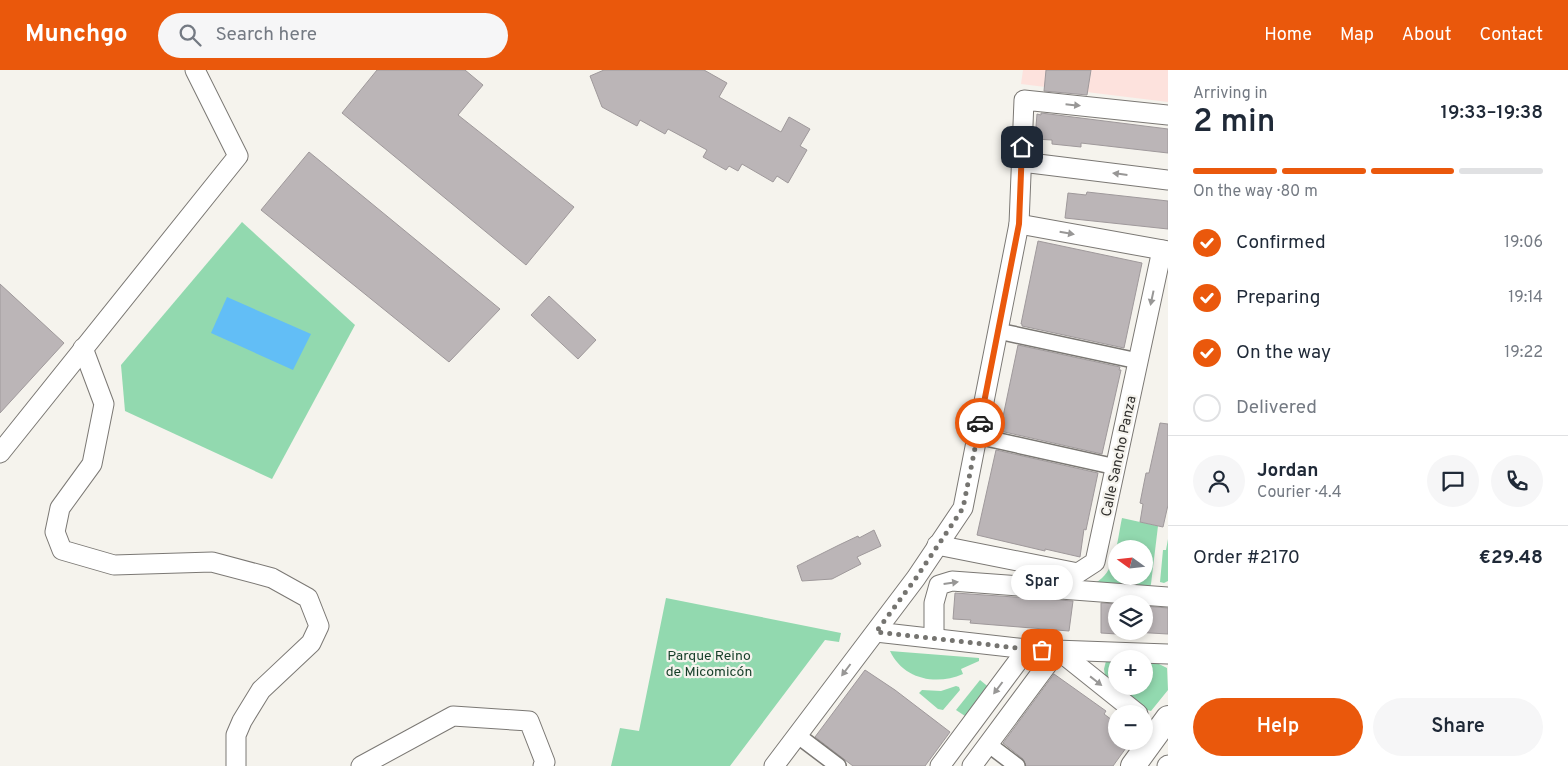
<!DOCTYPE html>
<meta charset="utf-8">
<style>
:root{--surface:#fff;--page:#f6f6f7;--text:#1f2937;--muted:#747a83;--line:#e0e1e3;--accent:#ea580c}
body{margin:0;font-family:Overpass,sans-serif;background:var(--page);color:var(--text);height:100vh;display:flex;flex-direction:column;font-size:19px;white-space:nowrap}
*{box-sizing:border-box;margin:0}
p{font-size:16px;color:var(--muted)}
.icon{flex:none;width:28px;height:28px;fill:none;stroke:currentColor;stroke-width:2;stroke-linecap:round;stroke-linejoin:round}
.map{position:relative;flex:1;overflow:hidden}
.details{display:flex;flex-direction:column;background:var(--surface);width:400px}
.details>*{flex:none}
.needle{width:32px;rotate:285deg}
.controls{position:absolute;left:1108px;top:470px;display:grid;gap:10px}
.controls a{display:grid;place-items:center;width:45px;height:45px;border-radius:50%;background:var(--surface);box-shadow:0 2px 8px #0003;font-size:25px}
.pin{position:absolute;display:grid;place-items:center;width:42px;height:42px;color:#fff;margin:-21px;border-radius:10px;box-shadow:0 2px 8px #0006}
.courier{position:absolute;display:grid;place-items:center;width:50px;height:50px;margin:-25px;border:4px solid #ea580c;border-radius:50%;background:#fff;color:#222;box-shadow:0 1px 6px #0007}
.bubble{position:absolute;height:35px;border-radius:18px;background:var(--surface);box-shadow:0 2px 8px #0003;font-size:16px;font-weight:600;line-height:35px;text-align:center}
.overview em{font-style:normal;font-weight:600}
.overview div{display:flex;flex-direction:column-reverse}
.overview{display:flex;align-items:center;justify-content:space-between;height:85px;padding:0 25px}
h1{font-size:32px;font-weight:600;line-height:38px}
.bar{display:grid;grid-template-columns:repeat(4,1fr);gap:8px 5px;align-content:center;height:60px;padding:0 25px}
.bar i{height:6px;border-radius:4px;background:var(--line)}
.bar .active{background:var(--accent)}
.bar p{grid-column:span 4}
.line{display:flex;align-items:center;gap:12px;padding:0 25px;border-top:1px solid var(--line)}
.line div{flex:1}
.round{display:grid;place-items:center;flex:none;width:52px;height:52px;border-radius:26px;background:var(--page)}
ol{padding:0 25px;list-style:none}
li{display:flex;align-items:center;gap:15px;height:55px}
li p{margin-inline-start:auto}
li .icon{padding:5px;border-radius:50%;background:var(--accent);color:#fff;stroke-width:4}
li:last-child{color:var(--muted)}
li i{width:28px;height:28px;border:2px solid var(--line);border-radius:50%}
.cta{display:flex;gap:10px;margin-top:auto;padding:10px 25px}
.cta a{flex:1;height:58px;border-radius:30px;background:var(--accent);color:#fff;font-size:20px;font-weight:600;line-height:58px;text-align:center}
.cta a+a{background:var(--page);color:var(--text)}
header{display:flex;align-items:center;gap:30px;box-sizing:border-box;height:70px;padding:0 25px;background:var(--accent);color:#fff}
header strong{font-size:24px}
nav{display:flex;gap:28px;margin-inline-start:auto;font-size:18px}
.search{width:350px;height:45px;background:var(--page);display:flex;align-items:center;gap:12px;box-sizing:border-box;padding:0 18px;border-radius:28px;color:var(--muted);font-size:19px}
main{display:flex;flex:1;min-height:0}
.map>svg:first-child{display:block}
.education{fill:#fde2dd}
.green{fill:#92d9af;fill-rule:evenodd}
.water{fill:#62bef6}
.building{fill:#bbb5b7;stroke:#9f999b}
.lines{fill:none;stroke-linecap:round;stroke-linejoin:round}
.pedestrian-casing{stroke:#7b7874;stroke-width:18}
.minor-casing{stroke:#7b7874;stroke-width:21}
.tertiary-casing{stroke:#7b7874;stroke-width:26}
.pedestrian{stroke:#fff;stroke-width:15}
.minor{stroke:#fff;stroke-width:19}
.tertiary{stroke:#fff;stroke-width:24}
.oneway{fill:#989796}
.done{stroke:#757470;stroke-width:5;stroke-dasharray:0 9}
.route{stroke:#ea580c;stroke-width:6}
.labels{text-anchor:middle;stroke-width:4.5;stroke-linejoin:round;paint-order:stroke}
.street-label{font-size:14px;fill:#302f2d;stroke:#f5f3ed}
.park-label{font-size:14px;fill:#153e28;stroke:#f5f3ed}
</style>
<header>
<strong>Munchgo</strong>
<div class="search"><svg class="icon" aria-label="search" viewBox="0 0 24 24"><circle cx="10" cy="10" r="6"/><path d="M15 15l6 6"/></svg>Search here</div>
<nav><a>Home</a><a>Map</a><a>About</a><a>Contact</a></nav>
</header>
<main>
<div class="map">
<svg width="1168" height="696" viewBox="0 0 1168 696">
<rect width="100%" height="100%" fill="#f5f3ed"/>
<path class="education" d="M 1023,0 L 1168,0 L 1168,32 L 1021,14 Z"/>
<g class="green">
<path d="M 242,152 L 355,255 L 272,409 L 125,341 L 121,295 Z"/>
<path d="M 1122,448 L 1158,456 L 1151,514 L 1150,517 L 1088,516 C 1092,514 1098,512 1102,508 C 1116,496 1118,466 1122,448 ZM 1116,479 L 1144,479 L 1144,506 L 1116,506 Z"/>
<path d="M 1168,469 L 1168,511 L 1164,513 L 1160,512 L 1163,480 L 1166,480 Z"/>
<path d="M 666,528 L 841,563 L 839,572 L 825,570 L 730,696 L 611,696 L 620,658 L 639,661 Z"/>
<path d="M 890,581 L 979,588 L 979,591 L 961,599 L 963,604 C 936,616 903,609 890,581 Z"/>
<path d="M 1116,590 L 1116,615 L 1105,606 L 1104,599 L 1106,591 Z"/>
<path d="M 1144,592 L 1157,593 L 1167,598 L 1168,620 L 1151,641 L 1144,639 L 1117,616 L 1144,616 Z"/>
<path d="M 980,610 L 991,619 L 968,648 L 956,640 Z"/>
<path d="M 956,616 L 959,617 L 960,620 L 943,640 L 938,639 L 919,623 L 922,620 L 941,621 Z"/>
</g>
<path class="water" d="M 227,227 L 311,264 L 293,300 L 211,263 Z"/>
<g class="building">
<path d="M 377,0 L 465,0 L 483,15 L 458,45 L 574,137 L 526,195 L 342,43 Z"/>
<path d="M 604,0 L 704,0 L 727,13 L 719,27 L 781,62 L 789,47 L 810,59 L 800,76 L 807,80 L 788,113 L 777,106 L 773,112 L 742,94 L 738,101 L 729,96 L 726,100 L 703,87 L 707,80 L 668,59 L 665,64 L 640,50 L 637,56 L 602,37 L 590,6 Z"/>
<path d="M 1046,0 L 1091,0 L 1087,25 L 1044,21 Z"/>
<path d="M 1041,43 L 1168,59 L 1168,83 L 1081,73 L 1081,77 L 1052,74 L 1052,70 L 1035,69 L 1037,44 L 1041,45 Z"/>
<path d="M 309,82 L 500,239 L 449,292 L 261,140 Z"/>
<path d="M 1087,122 L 1168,131 L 1168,159 L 1065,148 L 1068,123 L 1086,125 Z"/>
<path d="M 1038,171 L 1142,193 L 1124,278 L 1022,256 L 1022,254 L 1021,254 Z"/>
<path d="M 0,214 L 64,273 L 0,343 Z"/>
<path d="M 549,226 L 596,270 L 578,289 L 531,245 Z"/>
<path d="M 1018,275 L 1120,297 L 1119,300 L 1121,300 L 1102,384 L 1000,361 Z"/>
<path d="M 1160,353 L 1168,354 L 1168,435 L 1163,457 L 1140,452 L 1143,434 L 1140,433 L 1146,403 L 1149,403 Z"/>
<path d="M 996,380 L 1098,403 L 1086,460 L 1084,459 L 1080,487 L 1045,479 L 1045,481 L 977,465 Z"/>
<path d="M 874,460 L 881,476 L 857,487 L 861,494 L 832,509 L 802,511 L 797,496 L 839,475 L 858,466 L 859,468 Z"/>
<path d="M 955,523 L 1073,531 L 1069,561 L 970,553 L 971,550 L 953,549 Z"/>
<path d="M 1101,533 L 1116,534 L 1116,561 L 1144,561 L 1144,536 L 1168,538 L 1168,564 L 1133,562 L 1133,565 L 1101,563 Z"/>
<path d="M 865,600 L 895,620 L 950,662 L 925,696 L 853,696 L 815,667 Z"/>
<path d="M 1054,604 L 1106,641 L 1104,644 L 1116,653 L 1116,671 L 1131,671 L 1113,696 L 1026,696 L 1023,689 L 1003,673 Z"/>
</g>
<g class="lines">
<defs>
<g id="pedestrian">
<path d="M 998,261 L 1138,291"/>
<path d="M 977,366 L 1116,397"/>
<path d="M 797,665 L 838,696"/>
<path d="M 988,674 L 1017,696"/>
</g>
<g id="minor">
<path d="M 1022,92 L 1168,110"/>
<path d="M 1019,154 L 1168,181"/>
<path d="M 83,278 L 104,334 L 92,394 L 60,438 L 55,462 L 62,480 L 114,495 L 212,492 L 272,508 L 308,528 L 319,556 L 311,573 L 261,620 L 242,651 L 236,665 L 236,696"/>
<path d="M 0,383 L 238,86 L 195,0"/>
<path d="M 937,475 L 1078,503 L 1095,492 L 1162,180"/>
<path d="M 876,562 L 1027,579 L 1168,584"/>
<path d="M 934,568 L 934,533 L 939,515 L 952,511 L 1168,527"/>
<path d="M 361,696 L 453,646 L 529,651 L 545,692 L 543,696"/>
<path d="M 774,696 L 916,508 L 963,438 L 1019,154 L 1024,30 L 1168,45"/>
<path d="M 940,696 L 1027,579"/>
<path d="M 972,696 L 1058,580 L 1138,644"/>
<path d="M 1167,696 L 1168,695"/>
</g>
<path id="tertiary" d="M 1133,696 L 1168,648"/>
</defs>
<use href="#pedestrian" class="pedestrian-casing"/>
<use href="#minor" class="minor-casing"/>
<use href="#tertiary" class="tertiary-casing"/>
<use href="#pedestrian" class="pedestrian"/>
<use href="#minor" class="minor"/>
<use href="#tertiary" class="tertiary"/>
</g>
<defs><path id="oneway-solid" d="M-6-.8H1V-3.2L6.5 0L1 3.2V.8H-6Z" transform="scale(1.25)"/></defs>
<g class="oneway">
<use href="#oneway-solid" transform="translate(1073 35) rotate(6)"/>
<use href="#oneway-solid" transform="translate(1120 104) rotate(-173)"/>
<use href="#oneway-solid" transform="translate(1067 163) rotate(10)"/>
<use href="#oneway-solid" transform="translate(1152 228) rotate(102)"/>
<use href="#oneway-solid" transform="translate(951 513) rotate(-8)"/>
<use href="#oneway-solid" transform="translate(846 600) rotate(127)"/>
<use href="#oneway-solid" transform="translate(1096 611) rotate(38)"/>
<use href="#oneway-solid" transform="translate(998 618) rotate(127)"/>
</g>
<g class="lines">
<path class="done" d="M 980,353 L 963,438 L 916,508 L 876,562 L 1027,579 L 1042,580"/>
<path class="route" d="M 980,353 L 1019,154 L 1022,77"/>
</g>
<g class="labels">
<g class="street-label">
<text transform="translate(1118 386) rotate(-78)" y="5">Calle Sancho Panza</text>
</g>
<g class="park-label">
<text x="709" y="590">Parque Reino<tspan x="709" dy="16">de Micomicón</tspan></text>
</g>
</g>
</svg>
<div class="controls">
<a><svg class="needle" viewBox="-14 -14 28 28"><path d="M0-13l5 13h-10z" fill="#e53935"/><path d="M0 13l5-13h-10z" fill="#747a83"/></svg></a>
<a><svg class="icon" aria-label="layers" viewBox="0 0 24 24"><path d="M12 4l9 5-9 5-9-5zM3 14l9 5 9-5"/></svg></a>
<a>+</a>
<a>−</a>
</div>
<div class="pin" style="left:1042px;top:580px;background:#ea580c"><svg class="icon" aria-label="bag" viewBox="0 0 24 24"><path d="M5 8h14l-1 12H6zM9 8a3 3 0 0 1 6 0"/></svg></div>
<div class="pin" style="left:1022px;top:77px;background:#1f2937"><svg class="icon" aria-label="home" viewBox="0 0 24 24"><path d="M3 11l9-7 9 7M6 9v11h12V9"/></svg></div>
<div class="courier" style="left:980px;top:353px"><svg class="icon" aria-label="car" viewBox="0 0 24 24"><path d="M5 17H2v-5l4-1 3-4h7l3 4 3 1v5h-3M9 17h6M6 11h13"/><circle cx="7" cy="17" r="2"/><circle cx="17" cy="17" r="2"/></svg></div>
<div class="bubble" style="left:1011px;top:495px;width:62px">Spar</div>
</div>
<section class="details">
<div class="overview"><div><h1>2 min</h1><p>Arriving in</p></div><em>19:33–19:38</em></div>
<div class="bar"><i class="active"></i><i class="active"></i><i class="active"></i><i></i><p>On the way · 80 m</p></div>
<ol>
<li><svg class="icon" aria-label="check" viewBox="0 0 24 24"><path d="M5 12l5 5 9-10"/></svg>Confirmed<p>19:06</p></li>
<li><svg class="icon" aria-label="check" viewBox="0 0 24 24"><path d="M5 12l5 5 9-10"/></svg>Preparing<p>19:14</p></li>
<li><svg class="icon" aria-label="check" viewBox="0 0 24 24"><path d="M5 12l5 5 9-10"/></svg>On the way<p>19:22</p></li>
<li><i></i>Delivered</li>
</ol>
<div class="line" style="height:90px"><a class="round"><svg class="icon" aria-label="person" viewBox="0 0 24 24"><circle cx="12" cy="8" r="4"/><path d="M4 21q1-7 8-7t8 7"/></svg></a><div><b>Jordan</b><p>Courier · 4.4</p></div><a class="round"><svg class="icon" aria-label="chat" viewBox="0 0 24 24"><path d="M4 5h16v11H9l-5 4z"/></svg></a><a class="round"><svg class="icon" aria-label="phone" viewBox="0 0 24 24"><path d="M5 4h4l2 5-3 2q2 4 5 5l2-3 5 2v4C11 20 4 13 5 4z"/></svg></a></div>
<div class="line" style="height:65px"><div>Order #2170</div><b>€29.48</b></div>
<div class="cta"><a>Help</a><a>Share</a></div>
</section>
</main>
